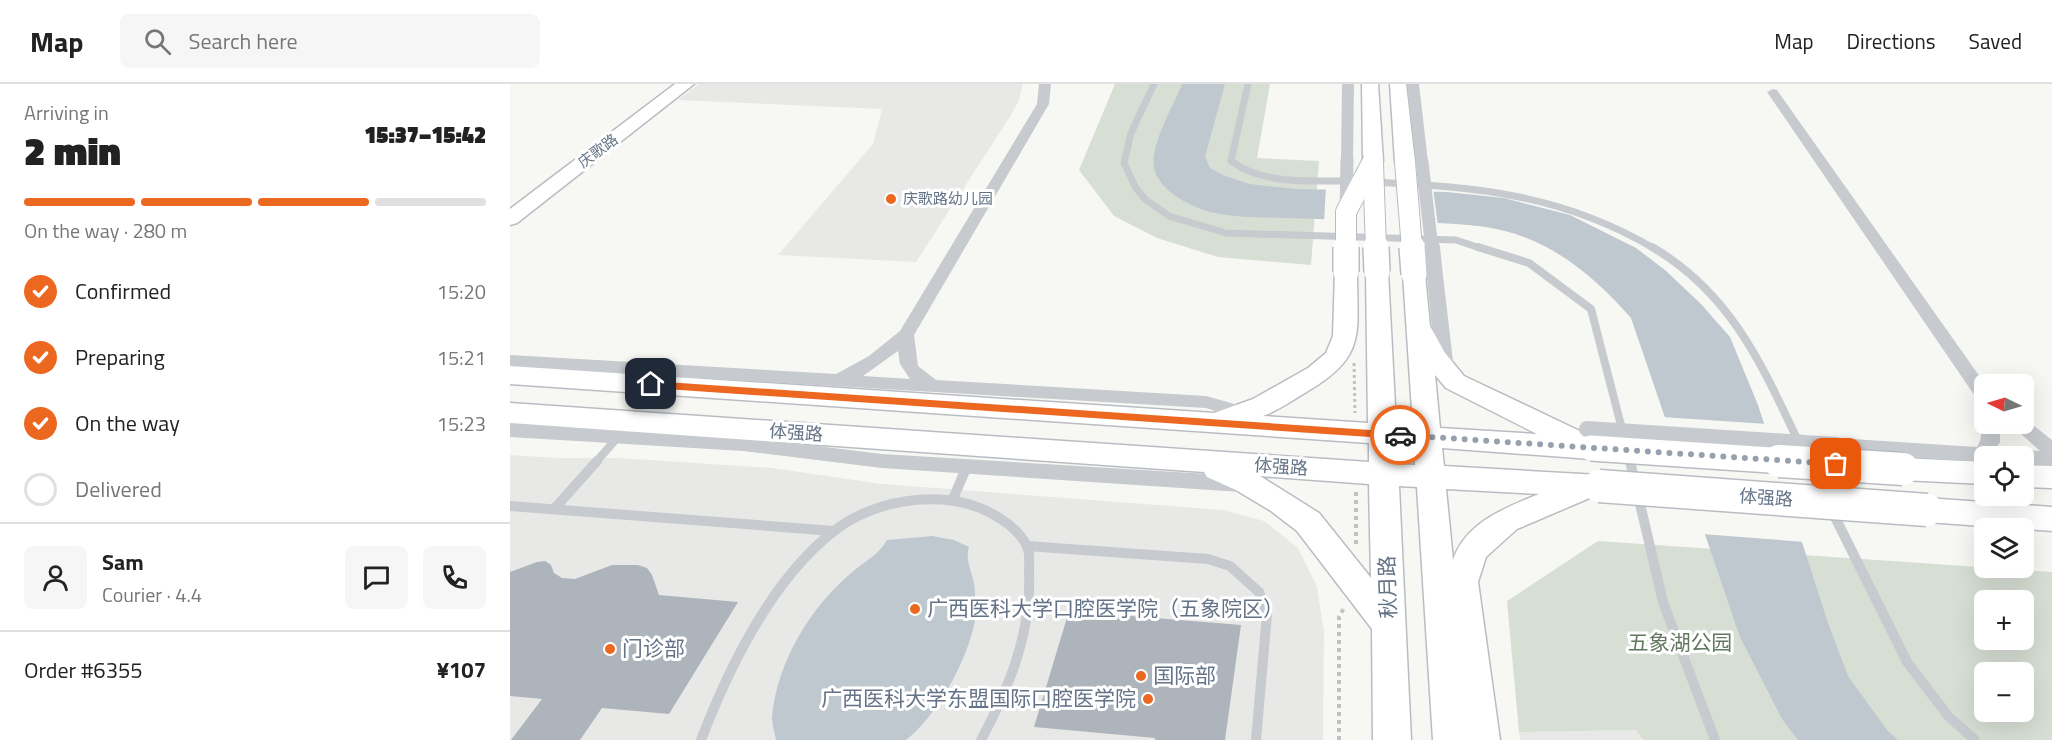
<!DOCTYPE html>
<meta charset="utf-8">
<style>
:root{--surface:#fff;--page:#f6f6f6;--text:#222;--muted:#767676;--line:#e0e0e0;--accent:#ec671f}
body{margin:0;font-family:"Titillium Web","Noto Sans SC",sans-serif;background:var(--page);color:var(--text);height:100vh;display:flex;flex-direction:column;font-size:22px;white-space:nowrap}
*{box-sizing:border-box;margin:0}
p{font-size:20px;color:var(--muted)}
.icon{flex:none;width:33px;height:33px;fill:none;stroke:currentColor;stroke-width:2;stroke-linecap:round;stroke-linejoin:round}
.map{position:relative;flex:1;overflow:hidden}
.details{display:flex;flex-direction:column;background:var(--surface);width:510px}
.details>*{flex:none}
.needle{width:39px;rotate:275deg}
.buttons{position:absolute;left:1464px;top:290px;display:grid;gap:12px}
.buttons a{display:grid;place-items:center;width:60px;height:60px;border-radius:9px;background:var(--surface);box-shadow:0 6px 24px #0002;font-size:30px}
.pin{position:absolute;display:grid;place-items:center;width:51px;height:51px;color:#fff;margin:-26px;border-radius:12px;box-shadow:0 3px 9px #0006}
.courier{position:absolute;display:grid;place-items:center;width:60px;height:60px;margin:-30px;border:4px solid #ec671f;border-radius:50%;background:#fff;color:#222;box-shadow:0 2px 8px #0007}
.overview em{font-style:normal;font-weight:800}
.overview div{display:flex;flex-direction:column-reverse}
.overview{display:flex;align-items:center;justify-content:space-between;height:102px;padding:0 24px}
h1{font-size:39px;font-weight:800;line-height:45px}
.bar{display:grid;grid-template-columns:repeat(4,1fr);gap:9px 6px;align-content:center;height:72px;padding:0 24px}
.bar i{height:8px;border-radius:4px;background:var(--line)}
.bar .current{background:var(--accent)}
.bar p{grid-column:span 4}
.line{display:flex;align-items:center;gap:15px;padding:0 24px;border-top:2px solid var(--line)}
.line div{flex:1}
.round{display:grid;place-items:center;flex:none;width:63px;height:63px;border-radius:9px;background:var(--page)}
ol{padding:0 24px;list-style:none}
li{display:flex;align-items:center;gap:18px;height:66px}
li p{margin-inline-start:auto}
li .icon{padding:6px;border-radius:50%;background:var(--accent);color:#fff;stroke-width:4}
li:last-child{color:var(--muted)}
li i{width:33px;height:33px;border:3px solid var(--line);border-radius:50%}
header{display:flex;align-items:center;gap:36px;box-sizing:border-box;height:84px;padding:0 30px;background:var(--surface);border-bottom:2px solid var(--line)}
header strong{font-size:28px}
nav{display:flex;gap:33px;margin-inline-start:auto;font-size:21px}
.search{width:420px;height:54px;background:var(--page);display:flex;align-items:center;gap:15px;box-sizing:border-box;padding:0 21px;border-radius:9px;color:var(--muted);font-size:22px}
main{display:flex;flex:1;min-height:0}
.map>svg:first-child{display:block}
.built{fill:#e8e8e7}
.green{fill:#d7dfd5;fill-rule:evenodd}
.water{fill:#bec8ce}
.pier{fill:#f7f7f4}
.building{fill:#adb4bb}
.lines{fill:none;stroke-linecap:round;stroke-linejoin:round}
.secondary-casing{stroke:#b9bdc3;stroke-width:3}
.path-far1{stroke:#c0c2c5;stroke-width:3;stroke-dasharray:3 3;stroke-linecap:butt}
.path{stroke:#c0c2c5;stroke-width:4;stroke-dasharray:4 4;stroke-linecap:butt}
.lane-far2{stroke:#c7cace;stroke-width:7}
.lane-far1{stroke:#c7cace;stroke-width:8}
.lane{stroke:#c7cace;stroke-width:10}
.street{fill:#c7cace;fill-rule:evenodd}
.secondary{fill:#fff;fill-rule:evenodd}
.secondary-bridge-far2-casing{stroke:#b9bdc3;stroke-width:22;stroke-linecap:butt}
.secondary-bridge-far1-casing{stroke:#b9bdc3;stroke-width:28;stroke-linecap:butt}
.secondary-bridge-casing{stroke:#b9bdc3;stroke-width:35;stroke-linecap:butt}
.street-bridge-far1{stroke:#c7cace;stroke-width:13}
.street-bridge{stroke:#c7cace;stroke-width:16}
.secondary-bridge-far2{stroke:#fff;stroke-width:20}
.secondary-bridge-far1{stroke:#fff;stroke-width:25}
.secondary-bridge{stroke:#fff;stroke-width:32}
.route{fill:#ec671f}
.done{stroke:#97a1ad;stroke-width:6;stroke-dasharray:0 10.8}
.poi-dot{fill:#ec671f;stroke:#fff;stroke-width:2}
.labels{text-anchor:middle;stroke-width:6;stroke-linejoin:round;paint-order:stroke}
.far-street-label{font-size:15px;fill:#647387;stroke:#fff}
.far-poi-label{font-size:15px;fill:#647387;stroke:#fff;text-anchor:start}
.street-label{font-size:18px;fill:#647387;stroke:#fff}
.near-street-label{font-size:21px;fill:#647387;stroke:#fff}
.near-poi-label{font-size:21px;fill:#647387;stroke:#fff;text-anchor:start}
.near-park-label{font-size:21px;fill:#627860;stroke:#fff}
</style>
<header>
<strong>Map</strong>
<div class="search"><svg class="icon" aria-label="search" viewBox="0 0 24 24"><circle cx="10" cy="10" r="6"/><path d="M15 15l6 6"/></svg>Search here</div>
<nav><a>Map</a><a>Directions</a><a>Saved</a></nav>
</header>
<main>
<section class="details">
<div class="overview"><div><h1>2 min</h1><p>Arriving in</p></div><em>15:37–15:42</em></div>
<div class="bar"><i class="current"></i><i class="current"></i><i class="current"></i><i></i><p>On the way · 280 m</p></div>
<ol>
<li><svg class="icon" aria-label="check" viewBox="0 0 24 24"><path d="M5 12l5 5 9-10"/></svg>Confirmed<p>15:20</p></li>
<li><svg class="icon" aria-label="check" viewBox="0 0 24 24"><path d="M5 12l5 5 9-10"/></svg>Preparing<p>15:21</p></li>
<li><svg class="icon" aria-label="check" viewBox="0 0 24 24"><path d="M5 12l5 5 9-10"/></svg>On the way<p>15:23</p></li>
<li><i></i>Delivered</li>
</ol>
<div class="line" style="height:108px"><a class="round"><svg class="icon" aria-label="person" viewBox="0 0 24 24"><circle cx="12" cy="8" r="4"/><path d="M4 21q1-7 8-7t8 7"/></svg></a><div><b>Sam</b><p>Courier · 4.4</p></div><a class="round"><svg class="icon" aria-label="chat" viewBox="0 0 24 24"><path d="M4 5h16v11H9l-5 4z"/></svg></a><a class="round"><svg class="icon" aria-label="phone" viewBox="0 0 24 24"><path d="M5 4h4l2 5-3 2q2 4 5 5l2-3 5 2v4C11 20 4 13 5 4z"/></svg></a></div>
<div class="line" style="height:78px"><div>Order #6355</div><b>¥107</b></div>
</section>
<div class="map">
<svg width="1542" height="656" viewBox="0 0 1542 656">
<rect width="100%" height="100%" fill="#f7f7f4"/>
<g class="built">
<path d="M 189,0 L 512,0 L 512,3 L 509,16 L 501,31 L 406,178 L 268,171 L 363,60 L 372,25 L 168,16 Z"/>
<path d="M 0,371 L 48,374 L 108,374 L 262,384 L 372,400 L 713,426 L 754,437 L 788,464 L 807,503 L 814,548 L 813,656 L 0,656 Z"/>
<path d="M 1127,646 L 1133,656 L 1010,656 L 1009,648 Z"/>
</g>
<g class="green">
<path d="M 605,0 L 760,0 L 747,74 L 809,77 L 801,181 L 708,173 L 647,154 L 604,132 L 569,86 Z"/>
<path d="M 1088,457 L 1542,488 L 1542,656 L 1133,656 L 1126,646 L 1009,648 L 997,517 ZM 1474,516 L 1514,516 L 1514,555 L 1474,555 ZM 1474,588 L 1514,588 L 1514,627 L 1474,627 Z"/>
</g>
<g class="water">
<path d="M 672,0 L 715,0 L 695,73 L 700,84 L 713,91 L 739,100 L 786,105 L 937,108 L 994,114 L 1060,131 L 1126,164 L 1155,186 L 1191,220 L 1220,253 L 1248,321 L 1318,539 L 1338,592 L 1377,646 L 1388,656 L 1288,656 L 1272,635 L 1230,553 L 1121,234 C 1087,195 1046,160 995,147 C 963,139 929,139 896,138 C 856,137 817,135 777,134 C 752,133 725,134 700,128 C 681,122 659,112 648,94 C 632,71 664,23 672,0 Z"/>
<path d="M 422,452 L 444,456 L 459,463 C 454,478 465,492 465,508 C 465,517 467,527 465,536 C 458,575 428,631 396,656 L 266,656 C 265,649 262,641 262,633 C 267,579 299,525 340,490 C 353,478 369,471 377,456 Z"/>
</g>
<g class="pier">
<path d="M 816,102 L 923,104 L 928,142 L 814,138 Z"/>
<path d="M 1152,333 L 1257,340 L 1295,458 L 1192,450 Z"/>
</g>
<g class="building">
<path d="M 35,477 L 41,481 L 44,489 L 52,494 L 65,495 L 102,481 L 128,481 L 137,484 L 142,491 L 149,511 L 228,518 L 159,630 L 92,624 L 70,656 L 1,656 L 32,615 L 0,612 L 0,488 L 27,478 Z"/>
<path d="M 559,527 L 731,541 L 715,656 L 645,656 L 645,654 L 524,643 Z"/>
</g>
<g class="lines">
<defs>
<g id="secondary">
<path d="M 165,0 L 184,0 L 7,139 L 0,141 L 0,125 Z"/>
<path d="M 852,0 L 868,0 L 873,77 L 870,81 L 856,81 L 853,77 Z"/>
<path d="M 880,0 L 896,0 L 905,78 L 902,82 L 888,82 L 885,78 Z"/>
<path d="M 836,181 L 844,183 L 847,188 C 847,250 857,272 798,307 C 783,316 769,326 753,332 L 858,339 L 856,188 L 859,183 L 867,181 L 875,183 L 878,188 L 886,341 L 903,342 L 893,190 L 896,185 L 904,183 L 912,185 L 915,190 L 920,242 L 935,269 L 954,292 L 1076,350 L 1078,353 L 1091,357 L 1095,364 L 1091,371 L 1081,375 L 932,364 L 934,382 L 1089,391 L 1099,394 L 1104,402 L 1099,410 L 1082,413 L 1007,445 L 976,473 L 968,498 L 990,656 L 923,656 L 907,403 L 889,402 L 901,656 L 863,656 L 862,545 L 787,447 L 761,427 L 726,406 L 697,393 L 694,388 L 0,339 L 0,319 L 859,378 L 859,359 L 0,300 L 0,282 L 704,329 L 743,315 L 798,284 L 816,269 L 823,252 L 825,188 L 828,183 ZM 925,291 L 936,304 L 1027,350 L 930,344 ZM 887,361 L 904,362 L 905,381 L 887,380 ZM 750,392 L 859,400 L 861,494 L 809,429 ZM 936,405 L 1029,410 C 995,424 956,438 943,476 Z"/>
<path d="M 1393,374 L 1474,378 L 1474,400 L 1393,396 L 1383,393 L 1379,385 L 1383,377 Z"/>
<path d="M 1514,381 L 1542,382 L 1542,404 L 1514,403 Z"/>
<path d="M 1417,414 L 1542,423 L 1542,447 L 1417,438 L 1406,435 L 1402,426 L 1406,417 Z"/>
</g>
</defs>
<use href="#secondary" class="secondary-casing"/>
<path class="path-far1" d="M 844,279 L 845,329"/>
<g class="path">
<path d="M 846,408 L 846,461"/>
<path d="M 829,656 L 829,533 L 835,522"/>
</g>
<g class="lane-far2">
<path d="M 644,0 L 621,49 L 614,79 L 626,104 L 635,115 L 659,132 L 716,149 L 946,156 L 973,165"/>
<path d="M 738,0 L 721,77 C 755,102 802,96 842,97"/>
<path d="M 862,98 C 967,103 1052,110 1145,165"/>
</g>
<g class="lane-far1">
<path d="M 968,163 L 1019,179 L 1081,225 L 1113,349"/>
<path d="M 1142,163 C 1221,209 1252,281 1289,359"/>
<path d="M 1118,369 L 1120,378"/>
<path d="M 86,378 L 108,353"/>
</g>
<g class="lane">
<path d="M 1120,377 L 1153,518 L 1205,656"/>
<path d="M 1301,385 L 1315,413"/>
<path d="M 443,415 L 457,382"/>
<path d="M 0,422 L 324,447"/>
<path d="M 44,425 L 87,377"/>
<path d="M 1321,425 L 1397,578 L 1439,633 L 1465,656"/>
<path d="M 517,462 L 698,475 L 720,482 L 749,508 L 757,530 L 746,656"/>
<path d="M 191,656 C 219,583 261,496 324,447 C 369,412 443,403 491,435 C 501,441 514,453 518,465 C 520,472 519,480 519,488 C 522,548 499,604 471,656"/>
</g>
<g class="street">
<path d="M 529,0 L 541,0 L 539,20 L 404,251 L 408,282 L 426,296 L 696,312 L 746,326 L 749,331 L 746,336 L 740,338 L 696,324 L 0,283 L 0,271 L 326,290 L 359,272 L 390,247 L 527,20 ZM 388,267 L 390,280 L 400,295 L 353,292 Z"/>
<path d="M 832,0 L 844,0 L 843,76 L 837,80 L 831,76 Z"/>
<path d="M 897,0 L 909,0 L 918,78 L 912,82 L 906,78 Z"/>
<path d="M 1263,5 L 1267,6 L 1475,300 L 1474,317 L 1467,315 L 1257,8 Z"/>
<path d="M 925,187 L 933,192 L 944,286 L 941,290 L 929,290 L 926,286 L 917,192 Z"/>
<path d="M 1474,334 L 1474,339 L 1490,339 L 1490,358 L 1486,364 L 1501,367 L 1503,372 L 1474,372 L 1474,378 L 1471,378 L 1326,368 L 1319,366 L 1317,361 L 1319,356 L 1326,354 L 1467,363 C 1474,354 1469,344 1474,334 Z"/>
<path d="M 1514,334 L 1542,356 L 1542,382 L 1514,380 L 1514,372 L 1505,372 L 1507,368 L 1514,366 L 1530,367 L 1499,339 L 1514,339 Z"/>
<path d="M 0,339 L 233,353 L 372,370 L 731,392 L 738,395 L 741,400 L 738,405 L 731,408 L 372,384 L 233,367 L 0,353 Z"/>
</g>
<use href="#secondary" class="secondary"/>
<defs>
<g id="secondary-bridge-far2">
<path d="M 895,78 L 902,165"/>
<path d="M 863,79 L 866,165"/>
<path d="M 836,165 L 836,128 L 863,77"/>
</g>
<g id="secondary-bridge-far1">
<path d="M 836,163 L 836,188"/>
<path d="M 866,163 L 867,188"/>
<path d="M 902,163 L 904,190"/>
<path d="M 1081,364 L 1291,378"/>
</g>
<g id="secondary-bridge">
<path d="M 1269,377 L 1393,385"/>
<path d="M 1089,402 L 1417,426"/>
</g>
</defs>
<use href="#secondary-bridge-far2" class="secondary-bridge-far2-casing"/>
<use href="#secondary-bridge-far1" class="secondary-bridge-far1-casing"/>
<use href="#secondary-bridge" class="secondary-bridge-casing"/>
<g class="street-bridge-far1">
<path d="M 912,78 L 922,165"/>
<path d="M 836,128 L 837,76"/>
</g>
<g class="street-bridge">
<path d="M 922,163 L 925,192"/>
<path d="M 1077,345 L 1326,361"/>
</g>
<use href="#secondary-bridge-far2" class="secondary-bridge-far2"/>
<use href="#secondary-bridge-far1" class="secondary-bridge-far1"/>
<use href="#secondary-bridge" class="secondary-bridge"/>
</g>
<path class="route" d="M 141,297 L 890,348 L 895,351 L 890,355 L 141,304 L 136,300 Z"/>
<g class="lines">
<path class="done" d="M 890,351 L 1326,380"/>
</g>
<g class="poi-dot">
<circle cx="381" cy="115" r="6"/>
<circle cx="405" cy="525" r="6"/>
<circle cx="100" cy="565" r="6"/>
<circle cx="631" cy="592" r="6"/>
<circle cx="638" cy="615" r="6"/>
</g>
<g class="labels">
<g class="far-street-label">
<text transform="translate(88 67) rotate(-37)" y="5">庆歌路</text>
</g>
<g class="far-poi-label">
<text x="393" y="120">庆歌路幼儿园</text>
</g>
<g class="street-label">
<text transform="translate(286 349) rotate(4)" y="6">体强路</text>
<text transform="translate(771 383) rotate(4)" y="6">体强路</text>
<text transform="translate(1256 414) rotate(4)" y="6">体强路</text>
</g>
<g class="near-street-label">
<text transform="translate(878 503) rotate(-92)" y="7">秋月路</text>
</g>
<g class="near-poi-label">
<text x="417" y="532">广西医科大学口腔医学院（五象院区）</text>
<text x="112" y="572">门诊部</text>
<text x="643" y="599">国际部</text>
<text x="626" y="622" text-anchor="end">广西医科大学东盟国际口腔医学院</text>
</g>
<g class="near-park-label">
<text x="1170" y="566">五象湖公园</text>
</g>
</g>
</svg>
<div class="buttons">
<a><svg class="needle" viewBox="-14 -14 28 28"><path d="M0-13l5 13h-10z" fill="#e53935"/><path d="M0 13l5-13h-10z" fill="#767676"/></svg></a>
<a><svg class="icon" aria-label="locate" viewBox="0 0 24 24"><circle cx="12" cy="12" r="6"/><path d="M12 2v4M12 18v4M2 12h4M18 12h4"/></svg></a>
<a><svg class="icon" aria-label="layers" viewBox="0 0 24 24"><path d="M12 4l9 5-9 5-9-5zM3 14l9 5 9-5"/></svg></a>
<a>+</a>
<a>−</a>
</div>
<div class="pin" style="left:1326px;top:380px;background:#ea580c"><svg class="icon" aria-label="bag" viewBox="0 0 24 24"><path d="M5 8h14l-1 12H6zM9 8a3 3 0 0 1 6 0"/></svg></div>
<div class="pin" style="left:141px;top:300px;background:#1f2937"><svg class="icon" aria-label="home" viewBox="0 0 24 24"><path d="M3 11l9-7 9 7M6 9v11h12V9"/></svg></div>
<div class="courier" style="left:890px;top:351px"><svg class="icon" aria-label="car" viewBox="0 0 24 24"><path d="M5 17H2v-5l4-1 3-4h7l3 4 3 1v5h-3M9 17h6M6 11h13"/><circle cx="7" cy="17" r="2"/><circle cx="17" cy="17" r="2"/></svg></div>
</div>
</main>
